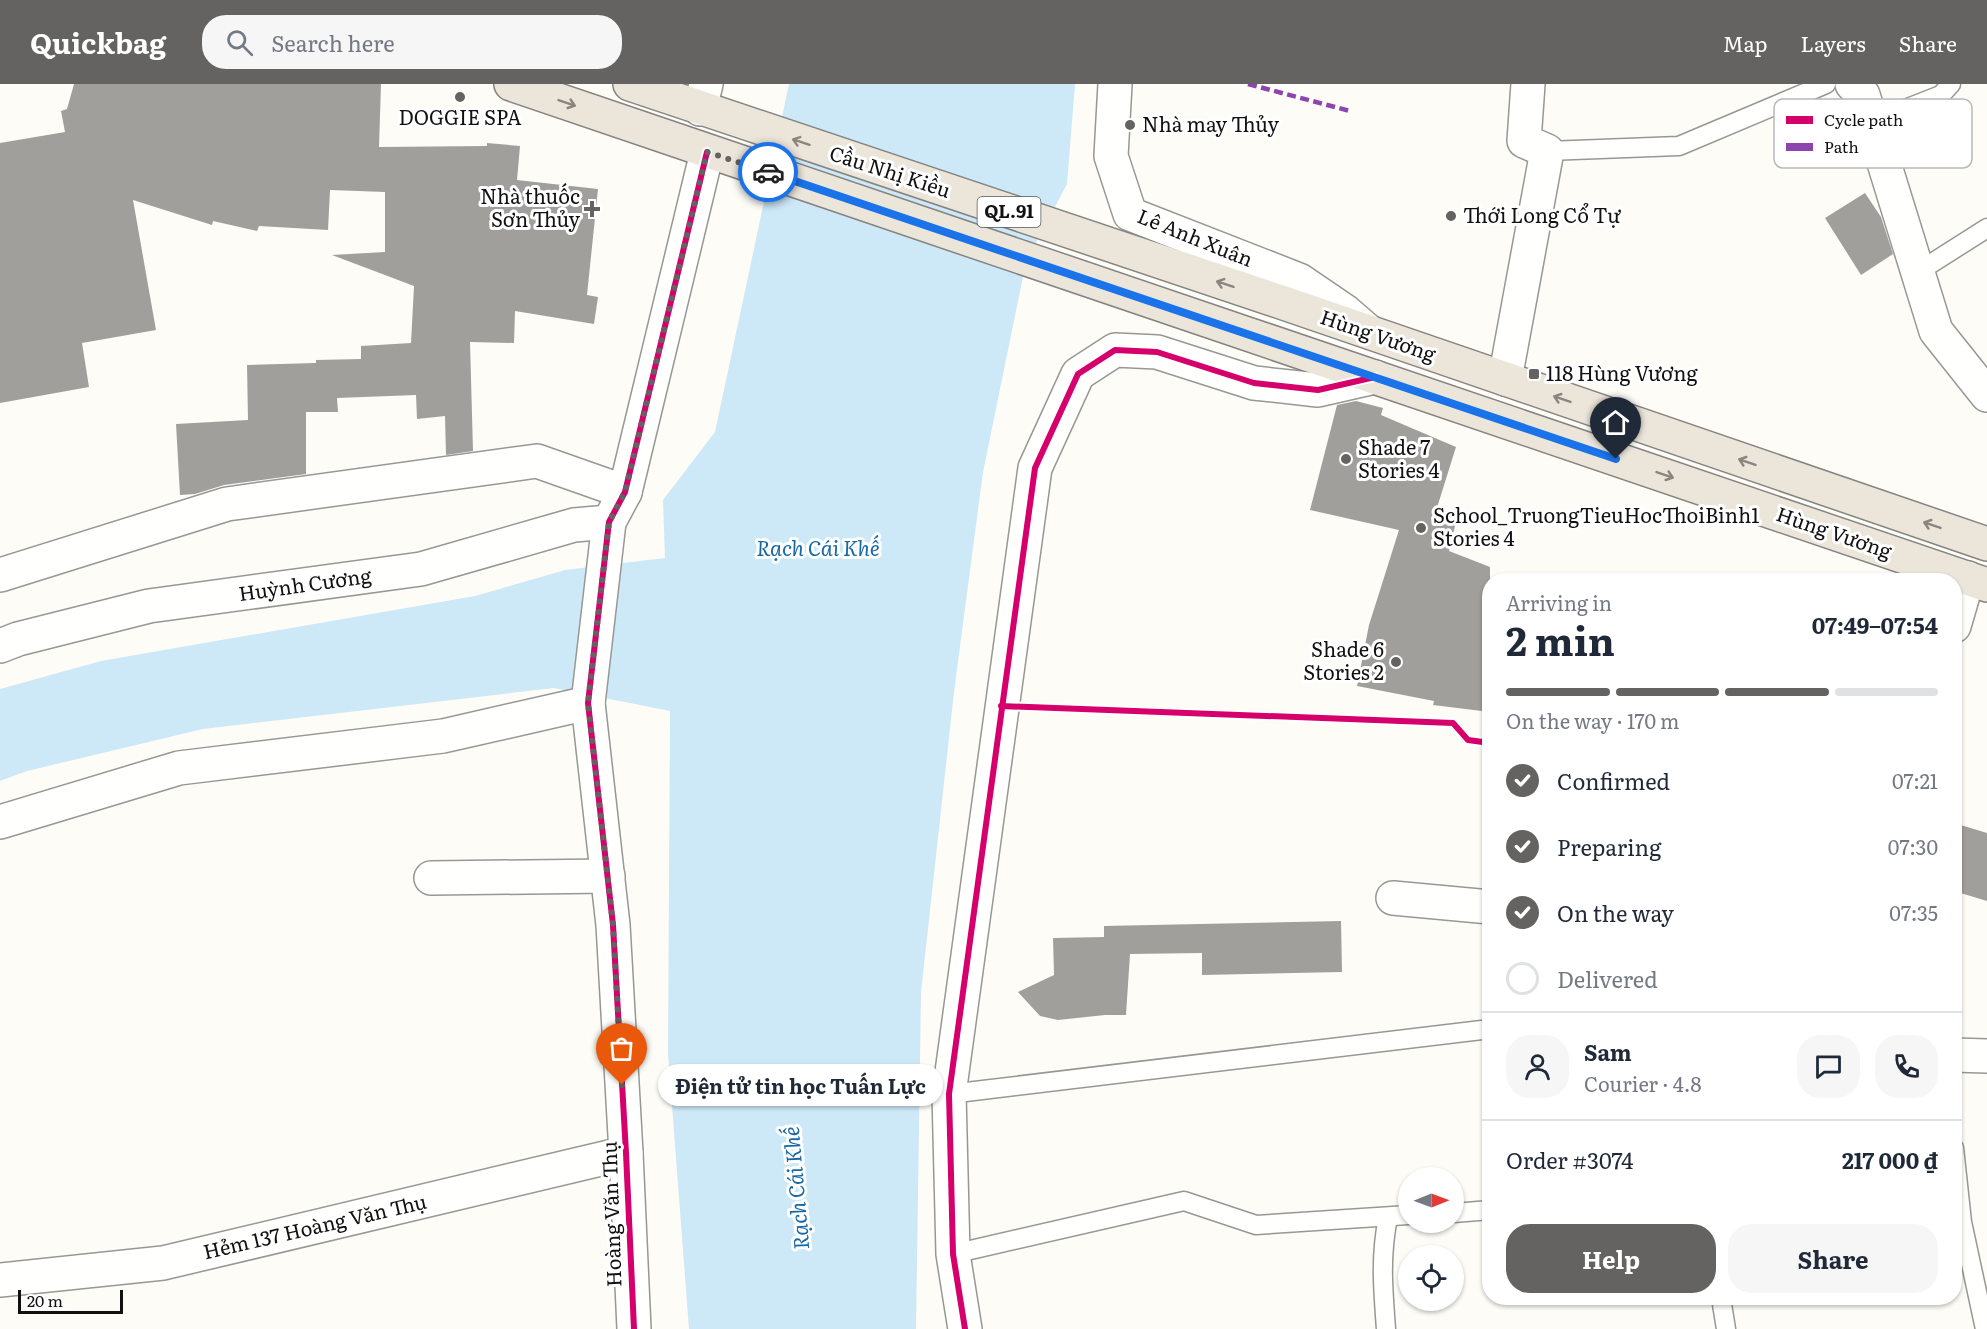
<!DOCTYPE html>
<meta charset="utf-8">
<style>
:root{--surface:#fff;--page:#f6f6f7;--text:#1f2937;--muted:#747a83;--line:#e0e1e3;--accent:#646362}
body{margin:0;font-family:Literata,serif;background:var(--page);color:var(--text);height:100vh;display:flex;flex-direction:column;font-size:22px;white-space:nowrap}
*{box-sizing:border-box;margin:0}
p{font-size:20px;color:var(--muted)}
.icon{flex:none;width:33px;height:33px;fill:none;stroke:currentColor;stroke-width:2;stroke-linecap:round;stroke-linejoin:round}
.map{position:relative;flex:1;overflow:hidden}
.side{position:absolute;left:1482px;top:489px;width:480px;height:732px;display:flex;flex-direction:column;background:var(--surface);border-radius:24px;box-shadow:0 2px 4px #0004}
.side>*{flex:none}
.needle{width:39px;rotate:89deg}
.fabs{position:absolute;left:1398px;top:1083px;display:grid;gap:12px}
.fabs a{display:grid;place-items:center;width:66px;height:66px;border-radius:50%;background:var(--surface);box-shadow:0 2px 4px #0004;font-size:30px}
.scale{position:absolute;left:18px;bottom:15px;width:105px;box-sizing:border-box;padding-left:6px;border:3px solid #111;border-top:0;font-size:16px;line-height:21px;white-space:nowrap;color:#111;-webkit-text-stroke:4px #fff;paint-order:stroke}
.pin{position:absolute;display:grid;place-items:center;width:51px;height:51px;color:#fff;margin:-62px -26px;border-radius:50% 50% 50% 0;rotate:-45deg;box-shadow:0 0 6px #0007}
.pin .icon{rotate:45deg}
.courier{position:absolute;display:grid;place-items:center;width:60px;height:60px;margin:-30px;border:4px solid #1a73e8;border-radius:50%;background:#fff;color:#222;box-shadow:0 2px 8px #0007}
.bubble{position:absolute;height:42px;border-radius:21px;background:var(--surface);box-shadow:0 2px 4px #0004;font-size:20px;font-weight:700;line-height:42px;text-align:center}
.summary em{font-style:normal;font-weight:700}
.summary div{display:flex;flex-direction:column-reverse}
.summary{display:flex;align-items:center;justify-content:space-between;height:102px;padding:0 24px}
h1{font-size:39px;font-weight:700;line-height:45px}
.bar{display:grid;grid-template-columns:repeat(4,1fr);gap:9px 6px;align-content:center;height:72px;padding:0 24px}
.bar i{height:8px;border-radius:4px;background:var(--line)}
.bar .on{background:var(--accent)}
.bar p{grid-column:span 4}
.line{display:flex;align-items:center;gap:15px;padding:0 24px;border-top:2px solid var(--line)}
.line div{flex:1}
.round{display:grid;place-items:center;flex:none;width:63px;height:63px;border-radius:24px;background:var(--page)}
ol{padding:0 24px;list-style:none}
li{display:flex;align-items:center;gap:18px;height:66px}
li p{margin-inline-start:auto}
li .icon{padding:6px;border-radius:50%;background:var(--accent);color:#fff;stroke-width:4}
li:last-child{color:var(--muted)}
li i{width:33px;height:33px;border:3px solid var(--line);border-radius:50%}
.cta{display:flex;gap:12px;margin-top:auto;padding:12px 24px}
.cta a{flex:1;height:69px;border-radius:24px;background:var(--accent);color:#fff;font-size:24px;font-weight:700;line-height:69px;text-align:center}
.cta a+a{background:var(--page);color:var(--text)}
header{display:flex;align-items:center;gap:36px;box-sizing:border-box;height:84px;padding:0 30px;background:var(--accent);color:#fff}
header strong{font-size:28px}
nav{display:flex;gap:33px;margin-inline-start:auto;font-size:21px}
.search{width:420px;height:54px;background:var(--page);display:flex;align-items:center;gap:15px;box-sizing:border-box;padding:0 21px;border-radius:24px;color:var(--muted);font-size:22px}
.map>svg:first-child{display:block}
.water{fill:#cde8f7}
.building{fill:#a19f9c}
.lines{fill:none;stroke-linecap:round;stroke-linejoin:round}
.service-casing{stroke:#979795;stroke-width:21}
.minor-casing{stroke:#979795;stroke-width:36}
.tertiary-casing{stroke:#979795;stroke-width:36}
.trunk-casing{stroke:#858482;stroke-width:36}
.service{stroke:#fffffe;stroke-width:18}
.minor{stroke:#fffffe;stroke-width:33}
.tertiary{stroke:#fffffe;stroke-width:33}
.trunk{stroke:#ece5da;stroke-width:33}
.quiet{stroke:#8e44ad;stroke-width:4.5;stroke-dasharray:9 4.5;stroke-linecap:butt}
.cycleway-casing{stroke:#fff;stroke-width:10}
.cycleway{stroke:#d6006c;stroke-width:6}
.oneway{stroke:#898680}
.done{stroke:#646362;stroke-width:6;stroke-dasharray:0 10.8}
.route{stroke:#1a73e8;stroke-width:8}
.poi-dot{fill:#646362;stroke:#fff;stroke-width:2}
.labels{text-anchor:middle;stroke-width:6;stroke-linejoin:round;paint-order:stroke}
.shield{fill:#fff;stroke:#585858;stroke-width:1.5}
.shield-label{font-size:18px;font-weight:bold;fill:#111}
.poi-label{font-size:20px;fill:#111;stroke:#fff;text-anchor:start}
.street-label{font-size:20px;fill:#111;stroke:#fff}
.water-label{font-size:21px;font-style:italic;fill:#1768a6;stroke:#fff}
.key{fill:#fff;stroke:#b8b8b8;stroke-width:1.5}
.key-label{font-size:16px;fill:#111}
</style>
<header>
<strong>Quickbag</strong>
<div class="search"><svg class="icon" aria-label="search" viewBox="0 0 24 24"><circle cx="10" cy="10" r="6"/><path d="M15 15l6 6"/></svg>Search here</div>
<nav><a>Map</a><a>Layers</a><a>Share</a></nav>
</header>
<div class="map">
<svg width="1987" height="1245" viewBox="0 0 1987 1245">
<rect width="100%" height="100%" fill="#fdfcf7"/>
<path class="water" d="M 789,0 L 1075,0 L 1067,100 L 1026,178 L 983,388 L 954,608 L 921,908 L 916,1245 L 689,1245 L 668,969 L 670,627 L 554,604 L 203,645 L 27,687 L 0,697 L 0,605 L 101,577 L 475,512 L 565,486 L 665,474 L 663,416 L 715,348 Z"/>
<g class="building">
<path d="M 74,0 L 381,0 L 379,63 L 487,62 L 487,59 L 520,62 L 517,96 L 598,105 L 587,211 L 598,213 L 594,240 L 515,227 L 514,259 L 470,258 L 473,367 L 446,371 L 445,332 L 417,335 L 416,311 L 337,314 L 338,328 L 306,328 L 306,390 L 224,401 L 195,410 L 180,411 L 176,340 L 248,336 L 247,281 L 316,279 L 316,276 L 361,275 L 361,262 L 411,259 L 414,202 L 332,171 L 385,168 L 385,108 L 330,106 L 328,146 L 259,142 L 257,147 L 213,137 L 212,141 L 133,116 L 156,246 L 82,259 L 89,303 L 0,319 L 0,59 L 65,48 L 61,27 L 67,25 Z"/>
<path d="M 1865,109 L 1881,133 L 1893,170 L 1861,191 L 1825,134 Z"/>
<path d="M 1356,317 L 1383,324 L 1381,331 L 1456,363 L 1435,430 L 1456,438 L 1449,467 L 1490,483 L 1490,628 L 1433,621 L 1434,617 L 1357,602 L 1369,541 L 1399,446 L 1310,426 L 1337,321 Z"/>
<path d="M 1954,739 L 1987,749 L 1987,817 L 1954,807 Z"/>
<path d="M 1341,837 L 1342,888 L 1202,891 L 1202,869 L 1130,870 L 1126,931 L 1105,931 L 1058,936 L 1040,932 L 1018,908 L 1054,891 L 1053,854 L 1104,853 L 1104,842 Z"/>
</g>
<g class="lines">
<defs>
<g id="service">
<path d="M 1872,38 L 1941,11 L 1951,0"/>
<path d="M 1547,67 L 1679,62 L 1826,0"/>
<path d="M 1918,188 L 1987,144"/>
<path d="M 949,1010 L 1490,945"/>
<path d="M 1954,1064 L 1962,1138 L 1985,1245"/>
<path d="M 1454,1129 L 1490,1126"/>
<path d="M 953,1170 L 1184,1117 L 1256,1141 L 1408,1131"/>
<path d="M 1721,1214 L 1726,1245"/>
<path d="M 1386,1245 C 1383,1204 1380,1174 1388,1133"/>
</g>
<g id="minor">
<path d="M 1115,0 L 1111,72 L 1130,130 L 1299,196 L 1346,228 L 1368,247"/>
<path d="M 1852,0 L 1863,11 L 1936,247 L 1987,311"/>
<path d="M 1505,295 L 1547,67 L 1524,57 L 1528,0"/>
<path d="M 0,491 L 227,420 L 537,377 L 625,408"/>
<path d="M 1954,542 L 1968,494"/>
<path d="M 431,794 L 608,792"/>
<path d="M 1393,814 L 1490,823"/>
<path d="M 1954,971 L 1987,972"/>
<path d="M 0,1196 L 163,1179 L 626,1069"/>
<path d="M 965,1245 L 953,1170 L 949,1010 L 1035,384 L 1078,290 L 1115,266 L 1157,268 L 1254,299 L 1318,306 L 1375,293"/>
</g>
<g id="tertiary">
<path d="M 700,25 L 706,0"/>
<path d="M 0,562 L 18,555 L 149,522 L 421,485 L 574,441 L 609,438"/>
<path d="M 0,738 L 179,684 L 443,652 L 588,619"/>
<path d="M 634,1245 L 626,1069 L 613,841 L 588,619 L 609,438 L 625,408 L 707,68"/>
</g>
<g id="trunk">
<path d="M 511,0 C 1002,170 1496,331 1987,501"/>
<path d="M 630,0 L 1281,218 L 1987,460"/>
</g>
</defs>
<use href="#service" class="service-casing"/>
<use href="#minor" class="minor-casing"/>
<use href="#tertiary" class="tertiary-casing"/>
<use href="#trunk" class="trunk-casing"/>
<use href="#service" class="service"/>
<use href="#minor" class="minor"/>
<use href="#tertiary" class="tertiary"/>
<use href="#trunk" class="trunk"/>
<path class="quiet" d="M 1248,0 L 1350,27"/>
<defs>
<g id="cycleway">
<path d="M 1001,622 L 1453,639 L 1468,656 L 1490,659"/>
<path d="M 634,1245 L 626,1069 L 613,841 L 588,619 L 609,438 L 625,408 L 707,68"/>
<path d="M 965,1245 L 953,1170 L 949,1010 L 1035,384 L 1078,290 L 1115,266 L 1157,268 L 1254,299 L 1318,306 L 1375,293"/>
</g>
</defs>
<use href="#cycleway" class="cycleway-casing"/>
<use href="#cycleway" class="cycleway"/>
</g>
<defs><path id="oneway-shaft" d="M-6 0H5M1.5-3L5.5 0L1.5 3" fill="none" stroke-width="1.6" stroke-linecap="round" stroke-linejoin="round" transform="scale(1.5)"/></defs>
<g class="oneway">
<use href="#oneway-shaft" transform="translate(567 19) rotate(19)"/>
<use href="#oneway-shaft" transform="translate(801 58) rotate(-162)"/>
<use href="#oneway-shaft" transform="translate(1225 200) rotate(-162)"/>
<use href="#oneway-shaft" transform="translate(1562 315) rotate(-161)"/>
<use href="#oneway-shaft" transform="translate(1747 378) rotate(-161)"/>
<use href="#oneway-shaft" transform="translate(1665 391) rotate(19)"/>
<use href="#oneway-shaft" transform="translate(1932 441) rotate(-161)"/>
</g>
<g class="lines">
<path class="done" d="M 622,1001 L 613,841 L 588,619 L 609,438 L 625,408 L 707,68 L 768,88"/>
<path class="route" d="M 768,88 L 1616,375"/>
</g>
<g class="poi-dot">
<circle cx="460" cy="13" r="6"/>
<circle cx="1130" cy="41" r="6"/>
<path d="M589 116h6v6h6v6h-6v6h-6v-6h-6v-6h6z"/>
<circle cx="1451" cy="132" r="6"/>
<rect x="1528" y="284" width="12" height="12" rx="3"/>
<circle cx="1346" cy="375" r="6"/>
<circle cx="1421" cy="444" r="6"/>
<circle cx="1396" cy="578" r="6"/>
</g>
<g class="labels">
<rect class="shield" x="977.5" y="113" width="63" height="30" rx="4.5"/>
<g class="shield-label">
<text x="1009" y="134">QL.91</text>
</g>
<g class="poi-label">
<text x="460" y="41" text-anchor="middle">DOGGIE SPA</text>
<text x="1142" y="48">Nhà may Thủy</text>
<text x="580" y="120" text-anchor="end">Nhà thuốc<tspan x="580" dy="23">Sơn Thủy</tspan></text>
<text x="1463" y="139">Thới Long Cổ Tự</text>
<text x="1546" y="297">118 Hùng Vương</text>
<text x="1358" y="371">Shade 7<tspan x="1358" dy="23">Stories 4</tspan></text>
<text x="1433" y="439">School_TruongTieuHocThoiBinh1<tspan x="1433" dy="23">Stories 4</tspan></text>
<text x="1384" y="573" text-anchor="end">Shade 6<tspan x="1384" dy="23">Stories 2</tspan></text>
</g>
<g class="street-label">
<text transform="translate(890 88) rotate(18)" y="7">Cầu Nhị Kiều</text>
<text transform="translate(1195 154) rotate(22)" y="7">Lê Anh Xuân</text>
<text transform="translate(1378 252) rotate(19)" y="7">Hùng Vương</text>
<text transform="translate(1834 449) rotate(19)" y="7">Hùng Vương</text>
<text transform="translate(305 501) rotate(-8)" y="7">Huỳnh Cương</text>
<text transform="translate(612 1130) rotate(-92)" y="7">Hoàng Văn Thụ</text>
<text transform="translate(315 1143) rotate(-13)" y="7">Hẻm 137 Hoàng Văn Thụ</text>
</g>
<g class="water-label">
<text x="818" y="472">Rạch Cái Khế</text>
<text transform="translate(797 1104) rotate(-95)" y="7">Rạch Cái Khế</text>
</g>
</g>
<rect x="1774" y="15" width="198" height="69" rx="9" class="key"/>
<rect x="1786" y="32" width="27" height="8" fill="#d6006c"/>
<rect x="1786" y="59" width="27" height="8" fill="#8e44ad"/>
<g class="key-label">
<text x="1824" y="42">Cycle path</text>
<text x="1824" y="69">Path</text>
</g>
</svg>
<div class="fabs">
<a><svg class="needle" viewBox="-14 -14 28 28"><path d="M0-13l5 13h-10z" fill="#e53935"/><path d="M0 13l5-13h-10z" fill="#747a83"/></svg></a>
<a><svg class="icon" aria-label="locate" viewBox="0 0 24 24"><circle cx="12" cy="12" r="6"/><path d="M12 2v4M12 18v4M2 12h4M18 12h4"/></svg></a>
</div>
<div class="scale">20 m</div>
<div class="pin" style="left:622px;top:1001px;background:#ea580c"><svg class="icon" aria-label="bag" viewBox="0 0 24 24"><path d="M5 8h14l-1 12H6zM9 8a3 3 0 0 1 6 0"/></svg></div>
<div class="pin" style="left:1616px;top:375px;background:#1f2937"><svg class="icon" aria-label="home" viewBox="0 0 24 24"><path d="M3 11l9-7 9 7M6 9v11h12V9"/></svg></div>
<div class="courier" style="left:768px;top:88px"><svg class="icon" aria-label="car" viewBox="0 0 24 24"><path d="M5 17H2v-5l4-1 3-4h7l3 4 3 1v5h-3M9 17h6M6 11h13"/><circle cx="7" cy="17" r="2"/><circle cx="17" cy="17" r="2"/></svg></div>
<div class="bubble" style="left:658px;top:980px;width:285px">Điện tử tin học Tuấn Lực</div>
<section class="side">
<div class="summary"><div><h1>2 min</h1><p>Arriving in</p></div><em>07:49–07:54</em></div>
<div class="bar"><i class="on"></i><i class="on"></i><i class="on"></i><i></i><p>On the way · 170 m</p></div>
<ol>
<li><svg class="icon" aria-label="check" viewBox="0 0 24 24"><path d="M5 12l5 5 9-10"/></svg>Confirmed<p>07:21</p></li>
<li><svg class="icon" aria-label="check" viewBox="0 0 24 24"><path d="M5 12l5 5 9-10"/></svg>Preparing<p>07:30</p></li>
<li><svg class="icon" aria-label="check" viewBox="0 0 24 24"><path d="M5 12l5 5 9-10"/></svg>On the way<p>07:35</p></li>
<li><i></i>Delivered</li>
</ol>
<div class="line" style="height:108px"><a class="round"><svg class="icon" aria-label="person" viewBox="0 0 24 24"><circle cx="12" cy="8" r="4"/><path d="M4 21q1-7 8-7t8 7"/></svg></a><div><b>Sam</b><p>Courier · 4.8</p></div><a class="round"><svg class="icon" aria-label="chat" viewBox="0 0 24 24"><path d="M4 5h16v11H9l-5 4z"/></svg></a><a class="round"><svg class="icon" aria-label="phone" viewBox="0 0 24 24"><path d="M5 4h4l2 5-3 2q2 4 5 5l2-3 5 2v4C11 20 4 13 5 4z"/></svg></a></div>
<div class="line" style="height:78px"><div>Order #3074</div><b>217 000 ₫</b></div>
<div class="cta"><a>Help</a><a>Share</a></div>
</section>
</div>
